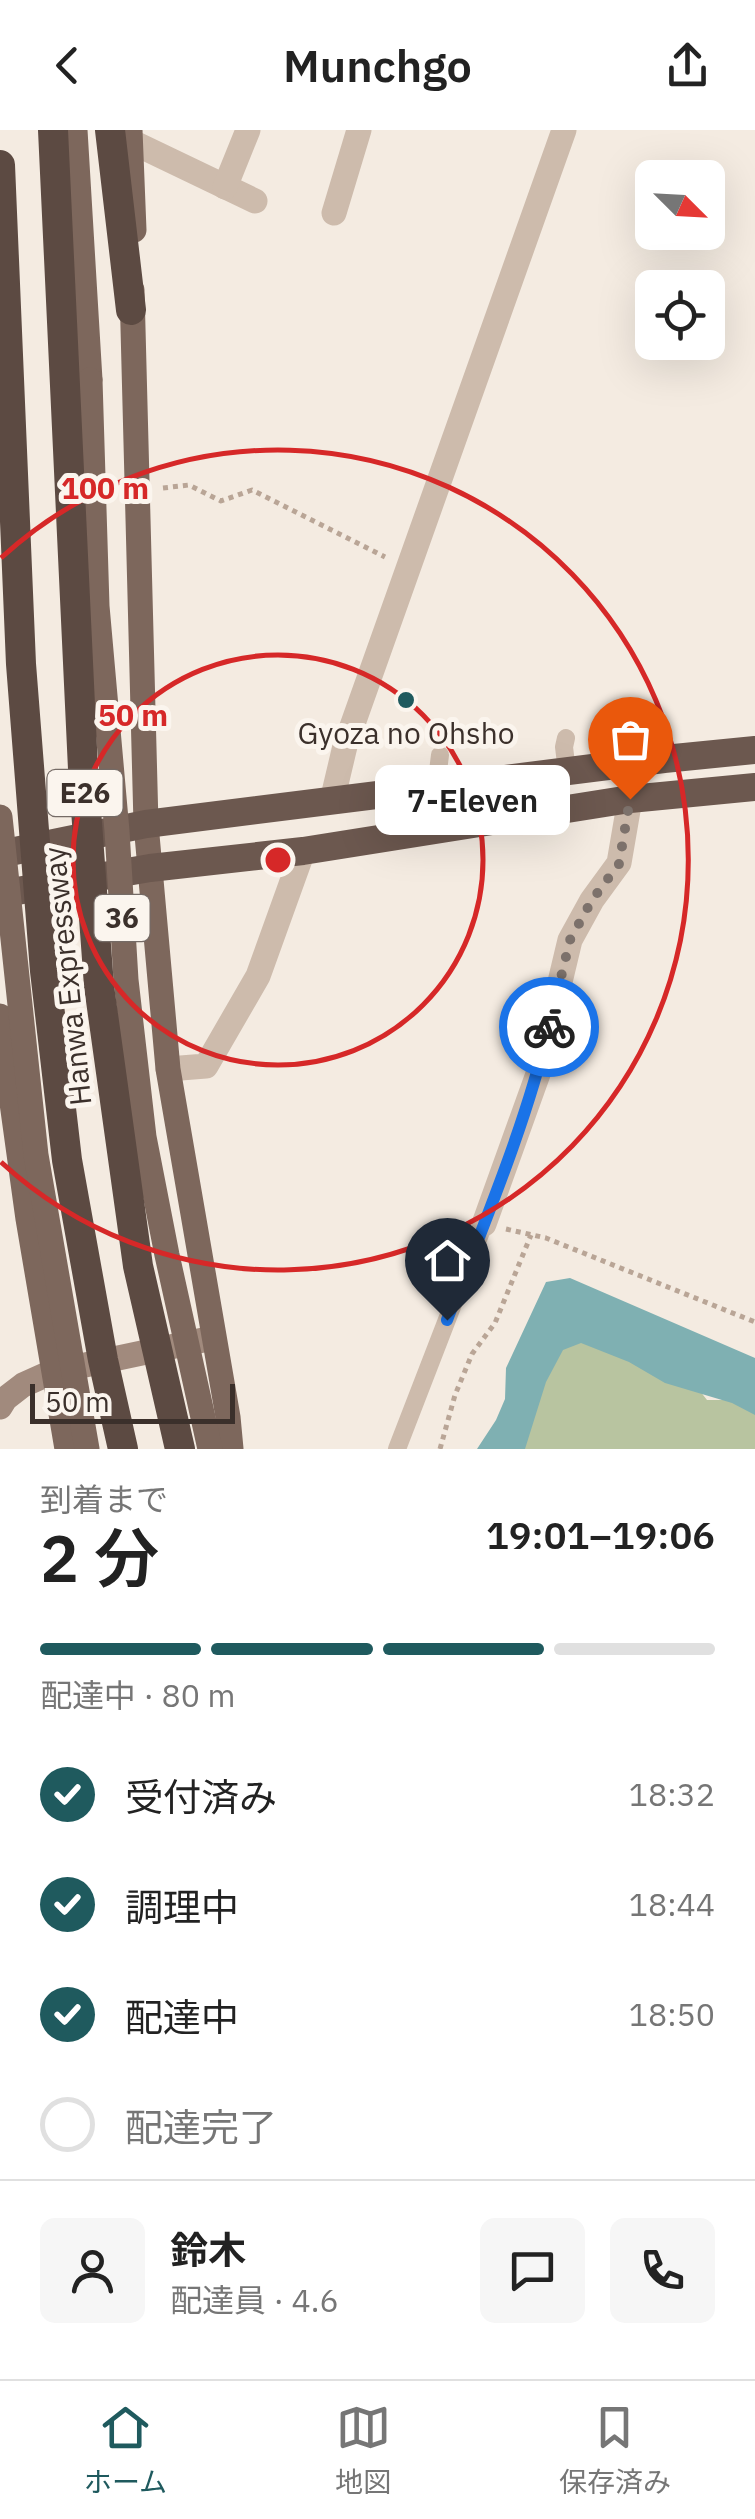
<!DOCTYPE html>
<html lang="ja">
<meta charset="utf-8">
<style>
:root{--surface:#fff;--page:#f6f6f6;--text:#222;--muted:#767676;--line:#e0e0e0;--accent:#1f5a5e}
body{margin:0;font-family:"IBM Plex Sans","Noto Sans JP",sans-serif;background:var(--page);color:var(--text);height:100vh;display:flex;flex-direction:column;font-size:38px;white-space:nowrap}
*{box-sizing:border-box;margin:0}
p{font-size:32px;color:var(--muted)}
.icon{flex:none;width:55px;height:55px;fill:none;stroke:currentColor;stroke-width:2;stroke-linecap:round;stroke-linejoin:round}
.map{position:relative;height:1319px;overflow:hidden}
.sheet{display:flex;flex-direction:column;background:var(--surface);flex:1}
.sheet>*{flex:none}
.needle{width:65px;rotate:114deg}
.buttons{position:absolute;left:635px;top:30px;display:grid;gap:20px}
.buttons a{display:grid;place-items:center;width:90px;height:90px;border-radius:15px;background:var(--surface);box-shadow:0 10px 40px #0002;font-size:50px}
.scale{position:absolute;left:30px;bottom:25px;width:205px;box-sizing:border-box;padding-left:10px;border:5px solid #3b302b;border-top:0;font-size:28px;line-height:35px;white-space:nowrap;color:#3b302b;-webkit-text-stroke:8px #fbf5ee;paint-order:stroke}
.pin{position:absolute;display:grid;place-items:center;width:85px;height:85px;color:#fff;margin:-102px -42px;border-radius:50% 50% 50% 0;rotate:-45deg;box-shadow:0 0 10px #0007}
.pin .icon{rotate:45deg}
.courier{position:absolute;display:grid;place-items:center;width:100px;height:100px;margin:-50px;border:8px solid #1a73e8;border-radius:50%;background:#fff;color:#222;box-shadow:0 2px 12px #0007}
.bubble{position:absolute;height:70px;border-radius:15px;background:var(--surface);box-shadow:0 10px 40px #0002;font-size:32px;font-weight:600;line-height:70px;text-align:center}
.overview em{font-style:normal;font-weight:600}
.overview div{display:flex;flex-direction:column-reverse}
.overview{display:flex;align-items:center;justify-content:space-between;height:170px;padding:0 40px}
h1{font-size:65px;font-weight:600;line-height:75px}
.bar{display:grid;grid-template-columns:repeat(4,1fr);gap:15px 10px;align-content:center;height:120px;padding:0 40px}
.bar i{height:12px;border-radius:8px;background:var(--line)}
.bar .current{background:var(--accent)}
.bar p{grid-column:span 4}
.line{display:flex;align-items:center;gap:25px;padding:0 40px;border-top:2px solid var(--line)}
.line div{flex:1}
.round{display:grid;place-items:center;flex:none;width:105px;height:105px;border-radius:15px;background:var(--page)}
ol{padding:0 40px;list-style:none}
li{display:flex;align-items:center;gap:30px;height:110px}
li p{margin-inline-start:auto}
li .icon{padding:10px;border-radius:50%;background:var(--accent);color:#fff;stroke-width:4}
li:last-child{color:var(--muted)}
li i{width:55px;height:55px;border:5px solid var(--line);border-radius:50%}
header{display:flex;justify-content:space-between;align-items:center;height:130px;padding:0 40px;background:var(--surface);font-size:45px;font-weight:600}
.tabs{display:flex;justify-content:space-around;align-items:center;height:140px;border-top:2px solid var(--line);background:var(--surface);font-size:28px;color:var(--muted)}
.tabs a{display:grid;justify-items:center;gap:5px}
.tabs .current{color:var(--accent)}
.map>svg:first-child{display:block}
.green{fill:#b8c4a0}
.water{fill:#7fb0b2}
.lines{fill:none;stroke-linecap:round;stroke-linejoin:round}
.path{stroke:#b9a596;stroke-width:5;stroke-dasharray:5 5;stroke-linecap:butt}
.service{stroke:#cdbbac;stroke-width:18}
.minor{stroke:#cdbbac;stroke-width:25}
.tertiary{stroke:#cdbbac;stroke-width:25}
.secondary{stroke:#a18a7d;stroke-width:25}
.primary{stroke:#7d675c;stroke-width:25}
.trunk{stroke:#6c584f;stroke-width:28}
.motorway{stroke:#5c4a42;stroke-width:30}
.primary-bridge{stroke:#7d675c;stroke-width:25}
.motorway-bridge{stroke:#5c4a42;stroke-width:30}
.done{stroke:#7c716b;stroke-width:10;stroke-dasharray:0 18}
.route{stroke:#1a73e8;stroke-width:12}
.ring{fill:none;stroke:#d62828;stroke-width:5}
.poi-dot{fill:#1f5a5e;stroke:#fbf5ee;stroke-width:4}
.labels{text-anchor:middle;stroke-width:10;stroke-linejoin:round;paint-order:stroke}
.shield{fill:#fbf5ee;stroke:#756b66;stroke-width:2.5}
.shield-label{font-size:28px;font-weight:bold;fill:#3b302b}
.poi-label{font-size:30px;fill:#3b302b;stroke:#fbf5ee}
.street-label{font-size:30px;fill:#3b302b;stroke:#fbf5ee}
.centre{fill:#d62828;stroke:#fbf5ee;stroke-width:5}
.ring-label{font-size:30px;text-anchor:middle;font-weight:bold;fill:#d62828;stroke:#fbf5ee;stroke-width:10;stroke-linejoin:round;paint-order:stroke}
</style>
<header><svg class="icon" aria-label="back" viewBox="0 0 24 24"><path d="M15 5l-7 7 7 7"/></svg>Munchgo<svg class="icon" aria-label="share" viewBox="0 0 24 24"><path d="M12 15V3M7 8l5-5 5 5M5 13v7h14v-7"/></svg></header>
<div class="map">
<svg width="755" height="1319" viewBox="0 0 755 1319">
<rect width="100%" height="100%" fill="#f4ebe1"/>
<path class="green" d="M 599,1201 L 685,1242 L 707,1270 L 755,1270 L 755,1319 L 516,1319 L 550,1219 Z"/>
<path class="water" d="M 570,1148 L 755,1228 L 755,1285 L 732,1273 L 665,1253 L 629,1232 L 581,1213 L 563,1220 L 546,1252 L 525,1319 L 477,1319 L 496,1290 L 505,1269 L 506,1238 L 546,1152 Z"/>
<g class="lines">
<g class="path">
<path d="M 163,358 L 189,355 L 221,371 L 252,360 L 385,427"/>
<path d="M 506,1099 L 546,1108 L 755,1192"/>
<path d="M 440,1319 L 455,1265 L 472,1224 L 495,1193 L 531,1105"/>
</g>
<g class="service">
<path d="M 566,608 L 564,617 L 567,641"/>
<path d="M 436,658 L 440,625"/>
<path d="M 397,1319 L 484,1094"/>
</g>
<g class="minor">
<path d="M 130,11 L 255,71"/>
<path d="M 225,57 L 248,0"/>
<path d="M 334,83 L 359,0"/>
<path d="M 168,939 L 206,936 L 258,846 L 303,721"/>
<path d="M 484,1094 L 538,944 L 570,810 L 592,770 L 619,733 L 630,669"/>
</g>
<path class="tertiary" d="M 332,671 L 345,616 L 564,0"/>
<path class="secondary" d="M 0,1277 L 5,1269 L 23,1255 L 52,1242 L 208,1209"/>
<g class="primary">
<path d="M 75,0 L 90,250"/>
<path d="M 130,0 L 134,100"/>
<path d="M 132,160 L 146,694 L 168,939 L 228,1287 L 231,1319"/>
<path d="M 0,886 L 28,1089 L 67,1319"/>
</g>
<g class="trunk">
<path d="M 0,724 L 146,694 L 664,629 L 755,620"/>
<path d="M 0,764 L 150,738 L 303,721 L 630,669 L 755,657"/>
</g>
<path class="motorway" d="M 110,0 L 131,180"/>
<g class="primary-bridge">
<path d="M 90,250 L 97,476 L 117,701 L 126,850 L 144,1007 L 167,1125 L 210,1319"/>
<path d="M 0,687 L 36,1025 L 87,1319"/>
</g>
<g class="motorway-bridge">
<path d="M 53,0 L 83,639 L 99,856 L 138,1136 L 180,1319"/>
<path d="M 0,35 L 21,534 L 45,841 L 67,1030 L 103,1230 L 123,1319"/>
</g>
</g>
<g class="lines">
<path class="done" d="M 549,897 L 570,810 L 592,770 L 619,734 L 630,669"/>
<path class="route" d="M 447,1190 C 484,1093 525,997 549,897"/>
</g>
<g class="ring">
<circle cx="278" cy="730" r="205"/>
<path d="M1 428A410 410 0 1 1 1 1032"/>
</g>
<circle class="poi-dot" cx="406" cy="570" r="10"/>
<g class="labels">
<g class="shield">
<rect x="47.5" y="640" width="75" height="46" rx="8"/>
<rect x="94.5" y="765" width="55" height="46" rx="8"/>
</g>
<g class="shield-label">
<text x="85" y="673">E26</text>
<text x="122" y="798">36</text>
</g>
<g class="poi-label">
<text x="406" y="614">Gyoza no Ohsho</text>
</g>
<g class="street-label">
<text transform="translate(68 846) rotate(-96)" y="10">Hanwa Expressway</text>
</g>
</g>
<circle cx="278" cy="730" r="15" class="centre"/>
<g class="ring-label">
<text x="105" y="369">100 m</text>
<text x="133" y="596">50 m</text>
</g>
</svg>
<div class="buttons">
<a><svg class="needle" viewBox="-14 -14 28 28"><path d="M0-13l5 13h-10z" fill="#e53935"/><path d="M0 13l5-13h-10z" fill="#767676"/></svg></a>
<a><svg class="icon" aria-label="locate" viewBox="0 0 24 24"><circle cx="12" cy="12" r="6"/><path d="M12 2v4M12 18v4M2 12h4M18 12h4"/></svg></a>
</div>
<div class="scale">50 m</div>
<div class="pin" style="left:630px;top:669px;background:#ea580c"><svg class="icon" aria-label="bag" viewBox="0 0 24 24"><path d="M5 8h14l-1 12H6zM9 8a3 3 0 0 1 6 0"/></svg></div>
<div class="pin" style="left:447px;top:1190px;background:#1f2937"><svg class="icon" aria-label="home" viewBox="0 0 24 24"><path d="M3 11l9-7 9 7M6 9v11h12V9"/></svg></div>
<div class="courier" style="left:549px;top:897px"><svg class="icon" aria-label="bike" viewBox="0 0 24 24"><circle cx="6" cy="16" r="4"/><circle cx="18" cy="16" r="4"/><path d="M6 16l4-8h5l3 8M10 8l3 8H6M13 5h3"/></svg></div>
<div class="bubble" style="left:375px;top:635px;width:195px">7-Eleven</div>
</div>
<section class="sheet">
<div class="overview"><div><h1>2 分</h1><p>到着まで</p></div><em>19:01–19:06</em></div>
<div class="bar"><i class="current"></i><i class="current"></i><i class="current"></i><i></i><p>配達中 · 80 m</p></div>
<ol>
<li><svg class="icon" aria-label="check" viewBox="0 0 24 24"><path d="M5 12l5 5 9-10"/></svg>受付済み<p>18:32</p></li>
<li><svg class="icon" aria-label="check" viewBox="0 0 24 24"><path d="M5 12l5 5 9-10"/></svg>調理中<p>18:44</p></li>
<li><svg class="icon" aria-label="check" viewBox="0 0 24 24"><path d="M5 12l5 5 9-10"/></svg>配達中<p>18:50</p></li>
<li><i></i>配達完了</li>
</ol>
<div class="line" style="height:180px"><a class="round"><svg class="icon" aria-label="person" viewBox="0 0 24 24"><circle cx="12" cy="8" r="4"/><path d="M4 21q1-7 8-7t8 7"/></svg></a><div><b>鈴木</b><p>配達員 · 4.6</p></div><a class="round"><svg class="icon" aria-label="chat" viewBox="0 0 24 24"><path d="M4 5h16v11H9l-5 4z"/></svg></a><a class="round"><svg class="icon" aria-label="phone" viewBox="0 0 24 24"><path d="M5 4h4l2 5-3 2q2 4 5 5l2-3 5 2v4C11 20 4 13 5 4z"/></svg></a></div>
</section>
<nav class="tabs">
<a class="current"><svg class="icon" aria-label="home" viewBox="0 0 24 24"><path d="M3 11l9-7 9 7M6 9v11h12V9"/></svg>ホーム</a>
<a><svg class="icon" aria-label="map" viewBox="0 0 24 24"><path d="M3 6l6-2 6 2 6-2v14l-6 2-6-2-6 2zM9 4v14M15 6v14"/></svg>地図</a>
<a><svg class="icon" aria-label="saved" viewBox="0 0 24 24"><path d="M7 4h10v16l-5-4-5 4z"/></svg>保存済み</a>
</nav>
